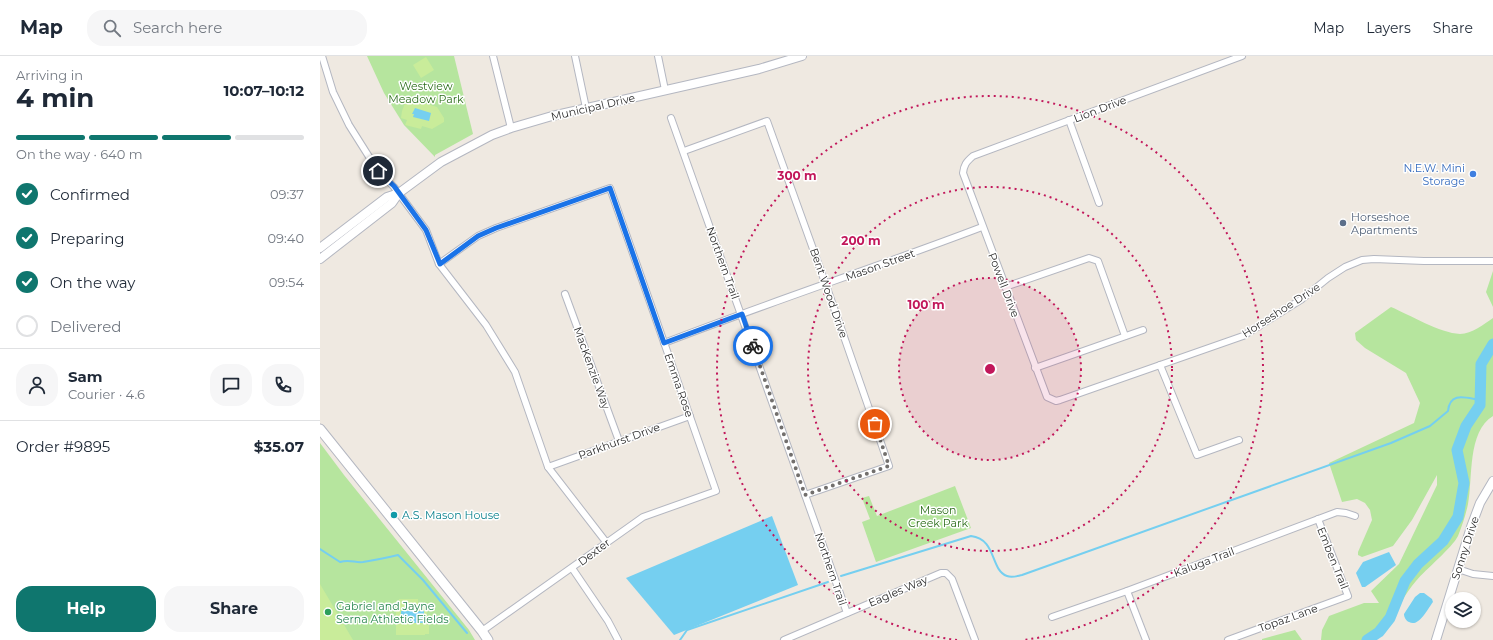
<!DOCTYPE html>
<meta charset="utf-8">
<style>
:root{--surface:#fff;--page:#f6f6f7;--text:#1f2937;--muted:#747a83;--line:#e0e1e3;--accent:#0f766e}
body{margin:0;font-family:Montserrat,sans-serif;background:var(--page);color:var(--text);height:100vh;display:flex;flex-direction:column;font-size:15px;white-space:nowrap}
*{box-sizing:border-box;margin:0}
p{font-size:13px;color:var(--muted)}
.icon{flex:none;width:22px;height:22px;fill:none;stroke:currentColor;stroke-width:2;stroke-linecap:round;stroke-linejoin:round}
.map{position:relative;flex:1;overflow:hidden}
.panel{display:flex;flex-direction:column;background:var(--surface);width:320px}
.panel>*{flex:none}
.controls{position:absolute;left:1125px;top:536px;display:grid;gap:8px}
.controls a{display:grid;place-items:center;width:36px;height:36px;border-radius:50%;background:var(--surface);box-shadow:0 1px 3px #0004;font-size:20px}
.pin{position:absolute;display:grid;place-items:center;width:34px;height:34px;color:#fff;margin:-17px;border:2px solid #fff;border-radius:50%;box-shadow:0 1px 4px #0007}
.courier{position:absolute;display:grid;place-items:center;width:40px;height:40px;margin:-20px;border:3px solid #1a73e8;border-radius:50%;background:#fff;color:#222;box-shadow:0 1px 5px #0007}
.summary em{font-style:normal;font-weight:700}
.summary div{display:flex;flex-direction:column-reverse}
.summary{display:flex;align-items:center;justify-content:space-between;height:68px;padding:0 16px}
h1{font-size:26px;font-weight:700;line-height:30px}
.bar{display:grid;grid-template-columns:repeat(4,1fr);gap:6px 4px;align-content:center;height:48px;padding:0 16px}
.bar i{height:5px;border-radius:3px;background:var(--line)}
.bar .active{background:var(--accent)}
.bar p{grid-column:span 4}
.line{display:flex;align-items:center;gap:10px;padding:0 16px;border-top:1px solid var(--line)}
.line div{flex:1}
.round{display:grid;place-items:center;flex:none;width:42px;height:42px;border-radius:16px;background:var(--page)}
ol{padding:0 16px;list-style:none}
li{display:flex;align-items:center;gap:12px;height:44px}
li p{margin-inline-start:auto}
li .icon{padding:4px;border-radius:50%;background:var(--accent);color:#fff;stroke-width:4}
li:last-child{color:var(--muted)}
li i{width:22px;height:22px;border:2px solid var(--line);border-radius:50%}
.primary-button{display:flex;gap:8px;margin-top:auto;padding:8px 16px}
.primary-button a{flex:1;height:46px;border-radius:16px;background:var(--accent);color:#fff;font-size:16px;font-weight:700;line-height:46px;text-align:center}
.primary-button a+a{background:var(--page);color:var(--text)}
header{display:flex;align-items:center;gap:24px;box-sizing:border-box;height:56px;padding:0 20px;background:var(--surface);border-bottom:1px solid var(--line)}
header strong{font-size:19px}
nav{display:flex;gap:22px;margin-inline-start:auto;font-size:14px}
.search{width:280px;height:36px;background:var(--page);display:flex;align-items:center;gap:10px;box-sizing:border-box;padding:0 14px;border-radius:16px;color:var(--muted);font-size:15px}
main{display:flex;flex:1;min-height:0}
.map>svg:first-child{display:block}
.green{fill:#b6e59e}
.pitch{fill:#c9ec9a}
.water{fill:#75cff0}
.lines{fill:none;stroke-linecap:round;stroke-linejoin:round}
.stream{stroke:#75cff0;stroke-width:2}
.river{stroke:#75cff0;stroke-width:11}
.minor-casing{stroke:#b4b7c1;stroke-width:8}
.tertiary-casing{stroke:#b4b7c1;stroke-width:10}
.secondary-casing{stroke:#b4b7c1;stroke-width:11}
.minor{stroke:#fff;stroke-width:6}
.tertiary{stroke:#fff;stroke-width:8}
.secondary{stroke:#fff;stroke-width:9}
.done{stroke:#726f6d;stroke-width:4;stroke-dasharray:0 7.2}
.route{stroke:#1a73e8;stroke-width:5}
.ring{fill:none;stroke:#c2185b;stroke-width:2;stroke-dasharray:2 4}
.shop-dot{fill:#3f7fe0;stroke:#fff;stroke-width:1.5}
.service-dot{fill:#5c6f8a;stroke:#fff;stroke-width:1.5}
.culture-dot{fill:#0f9aa8;stroke:#fff;stroke-width:1.5}
.leisure-dot{fill:#2e9e5b;stroke:#fff;stroke-width:1.5}
.labels{text-anchor:middle;stroke-width:3;stroke-linejoin:round;paint-order:stroke}
.park-label{font-size:11px;fill:#2c6e1b;stroke:#fff}
.street-label{font-size:11px;fill:#2e2e2e;stroke:#fff}
.shop-label{font-size:11px;fill:#366cbe;stroke:#fff;text-anchor:end}
.service-label{font-size:11px;fill:#4e5e75;stroke:#fff;text-anchor:start}
.culture-label{font-size:11px;fill:#0d838f;stroke:#fff;text-anchor:start}
.leisure-label{font-size:11px;fill:#27864d;stroke:#fff;text-anchor:start}
.centre{fill:#c2185b;stroke:#fff;stroke-width:2}
.ring-label{font-size:12px;text-anchor:middle;font-weight:bold;fill:#c2185b;stroke:#fff;stroke-width:3;stroke-linejoin:round;paint-order:stroke}
</style>
<header>
<strong>Map</strong>
<div class="search"><svg class="icon" aria-label="search" viewBox="0 0 24 24"><circle cx="10" cy="10" r="6"/><path d="M15 15l6 6"/></svg>Search here</div>
<nav><a>Map</a><a>Layers</a><a>Share</a></nav>
</header>
<main>
<section class="panel">
<div class="summary"><div><h1>4 min</h1><p>Arriving in</p></div><em>10:07–10:12</em></div>
<div class="bar"><i class="active"></i><i class="active"></i><i class="active"></i><i></i><p>On the way · 640 m</p></div>
<ol>
<li><svg class="icon" aria-label="check" viewBox="0 0 24 24"><path d="M5 12l5 5 9-10"/></svg>Confirmed<p>09:37</p></li>
<li><svg class="icon" aria-label="check" viewBox="0 0 24 24"><path d="M5 12l5 5 9-10"/></svg>Preparing<p>09:40</p></li>
<li><svg class="icon" aria-label="check" viewBox="0 0 24 24"><path d="M5 12l5 5 9-10"/></svg>On the way<p>09:54</p></li>
<li><i></i>Delivered</li>
</ol>
<div class="line" style="height:72px"><a class="round"><svg class="icon" aria-label="person" viewBox="0 0 24 24"><circle cx="12" cy="8" r="4"/><path d="M4 21q1-7 8-7t8 7"/></svg></a><div><b>Sam</b><p>Courier · 4.6</p></div><a class="round"><svg class="icon" aria-label="chat" viewBox="0 0 24 24"><path d="M4 5h16v11H9l-5 4z"/></svg></a><a class="round"><svg class="icon" aria-label="phone" viewBox="0 0 24 24"><path d="M5 4h4l2 5-3 2q2 4 5 5l2-3 5 2v4C11 20 4 13 5 4z"/></svg></a></div>
<div class="line" style="height:52px"><div>Order #9895</div><b>$35.07</b></div>
<div class="primary-button"><a>Help</a><a>Share</a></div>
</section>
<div class="map">
<svg width="1173" height="584" viewBox="0 0 1173 584">
<rect width="100%" height="100%" fill="#efe9e1"/>
<g class="green">
<path d="M 47,0 L 134,0 L 153,78 L 115,99 L 115,101 L 84,69 L 64,37 Z"/>
<path d="M 1173,215 L 1173,251 L 1166,236 Z"/>
<path d="M 1071,251 C 1090,259 1120,277 1140,278 C 1152,278 1164,268 1173,262 L 1173,360 C 1147,376 1153,422 1148,448 C 1146,458 1142,470 1138,480 C 1132,492 1106,513 1096,525 C 1091,531 1085,539 1081,547 C 1073,561 1069,576 1055,584 L 1001,584 L 1002,574 L 1009,560 L 1044,547 L 1059,547 L 1051,535 L 1079,508 L 1117,429 L 1117,419 L 1092,464 L 1073,490 L 1042,501 L 1038,499 L 1038,496 L 1052,464 L 1050,454 L 1045,447 L 1037,443 L 1022,446 L 1009,407 L 1094,367 L 1100,347 L 1086,317 L 1045,292 L 1036,284 L 1035,277 Z"/>
<path d="M 0,387 L 24,419 L 149,574 L 155,584 L 0,584 Z"/>
<path d="M 635,430 L 651,472 L 556,506 L 542,466 L 550,463 L 542,442 L 549,440 L 557,460 Z"/>
<path d="M 975,574 L 982,584 L 942,584 L 942,583 Z"/>
</g>
<g class="pitch">
<path d="M 106,1 L 114,14 L 101,22 L 93,9 Z"/>
<path d="M 87,42 L 117,51 L 124,62 L 124,66 L 112,73 L 102,70 L 101,73 L 85,69 L 87,64 L 81,62 L 82,55 Z"/>
<path d="M 0,528 L 33,584 L 0,584 Z"/>
<path d="M 79,543 L 98,543 L 98,551 L 107,551 L 107,569 L 109,569 L 109,578 L 105,578 L 105,579 L 76,579 L 76,551 L 79,551 Z"/>
</g>
<g class="water">
<path d="M 95,52 L 111,57 L 109,65 L 93,61 L 94,58 L 92,58 Z"/>
<path d="M 452,460 L 478,529 L 354,579 L 306,522 Z"/>
<path d="M 1069,496 L 1076,509 L 1045,531 L 1042,531 L 1036,517 L 1043,506 Z"/>
<path d="M 1100,537 L 1104,537 L 1112,543 L 1113,546 C 1108,552 1099,572 1089,566 C 1086,565 1084,561 1084,558 L 1095,541 Z"/>
<rect x="81" y="555" width="23" height="12"/>
</g>
<g class="lines">
<g class="stream">
<path d="M 0,493 L 20,506 C 30,503 35,507 43,506 C 55,504 66,502 78,499 L 103,524 L 147,577"/>
<path d="M 521,520 L 651,480 C 677,483 670,514 687,520 C 692,522 697,520 702,519 L 1071,387 L 1110,370 L 1128,355 C 1130,335 1146,342 1160,344"/>
<path d="M 360,584 L 367,574 L 508,526"/>
</g>
<path class="river" d="M 1047,584 L 1059,576 L 1070,562 L 1085,525 L 1098,508 L 1123,485 L 1138,461 L 1144,427 L 1137,394 L 1146,370 L 1160,349 L 1161,308 L 1173,288"/>
<defs>
<g id="minor">
<path d="M 2,0 L 13,36 L 29,69 L 58,115 L 74,131 L 106,174 L 119,208 L 166,269 L 195,316 L 228,411 L 286,486"/>
<path d="M 173,0 L 191,72"/>
<path d="M 255,0 L 266,52"/>
<path d="M 338,0 L 345,34"/>
<path d="M 922,0 L 653,100 C 646,106 644,109 643,117 L 727,341 L 736,345 L 740,344 L 923,280 L 982,243 L 1008,222 L 1025,211 L 1042,204 L 1054,203 L 1104,205 L 1173,205"/>
<path d="M 351,62 L 527,557"/>
<path d="M 749,64 L 779,147"/>
<path d="M 364,95 L 447,65 L 506,229 L 569,410 L 485,439"/>
<path d="M 119,208 L 158,180 L 176,172 L 290,132 L 396,435 L 323,461 L 162,575"/>
<path d="M 685,231 L 769,202 L 778,205 L 805,280"/>
<path d="M 245,238 L 299,385"/>
<path d="M 344,287 C 450,246 557,211 662,171"/>
<path d="M 840,309 L 877,399 L 919,384"/>
<path d="M 715,312 L 823,274"/>
<path d="M 228,411 L 370,360"/>
<path d="M 252,512 L 288,565 L 298,584"/>
<path d="M 1138,513 L 1153,518 L 1173,520"/>
<path d="M 807,535 L 826,584"/>
<path d="M 732,561 L 807,535 L 1017,456 L 1026,457 L 1035,460"/>
<path d="M 464,584 L 621,517 L 626,517 L 632,523 L 655,584"/>
<path d="M 908,584 L 1028,540 L 998,463"/>
</g>
<g id="tertiary">
<path d="M 0,192 L 67,141 L 79,137"/>
<path d="M 0,203 L 72,147 L 79,137 L 121,106 L 172,79 L 191,72 L 232,60 L 439,13 L 482,0"/>
<path d="M 1116,584 L 1151,471 L 1160,447 L 1173,425"/>
</g>
<path id="secondary" d="M 0,373 L 162,575 L 168,584"/>
</defs>
<use href="#minor" class="minor-casing"/>
<use href="#tertiary" class="tertiary-casing"/>
<use href="#secondary" class="secondary-casing"/>
<use href="#minor" class="minor"/>
<use href="#tertiary" class="tertiary"/>
<use href="#secondary" class="secondary"/>
</g>
<g class="lines">
<path class="done" d="M 433,290 L 485,439 L 569,410 L 555,368"/>
<path class="route" d="M 58,115 L 74,130 L 106,174 L 120,208 L 158,180 L 176,172 L 290,132 L 344,287 L 422,258 L 433,290"/>
</g>
<circle cx="670" cy="313" r="91" fill="#c2185b" fill-opacity=".12"/>
<g class="ring">
<circle cx="670" cy="313" r="91"/>
<circle cx="670" cy="313" r="182"/>
<path d="M637 584A273 273 0 1 1 703 584"/>
</g>
<circle class="shop-dot" cx="1153" cy="118" r="4"/>
<circle class="service-dot" cx="1023" cy="167" r="4"/>
<circle class="culture-dot" cx="74" cy="459" r="4"/>
<circle class="leisure-dot" cx="8" cy="556" r="4"/>
<g class="labels">
<g class="park-label">
<text x="106" y="34">Westview<tspan x="106" dy="13">Meadow Park</tspan></text>
<text x="618" y="458">Mason<tspan x="618" dy="13">Creek Park</tspan></text>
</g>
<g class="street-label">
<text transform="translate(273 51) rotate(-13)" y="4">Municipal Drive</text>
<text transform="translate(780 53) rotate(-21)" y="4">Lion Drive</text>
<text transform="translate(403 207) rotate(70)" y="4">Northern Trail</text>
<text transform="translate(560 209) rotate(-20)" y="4">Mason Street</text>
<text transform="translate(684 229) rotate(69)" y="4">Powell Drive</text>
<text transform="translate(509 237) rotate(71)" y="4">Bent Wood Drive</text>
<text transform="translate(961 254) rotate(-33)" y="4">Horseshoe Drive</text>
<text transform="translate(272 312) rotate(70)" y="4">MacKenzie Way</text>
<text transform="translate(359 329) rotate(71)" y="4">Emma Rose</text>
<text transform="translate(299 385) rotate(-20)" y="4">Parkhurst Drive</text>
<text transform="translate(1145 492) rotate(-72)" y="4">Sonny Drive</text>
<text transform="translate(274 496) rotate(-37)" y="4">Dexter</text>
<text transform="translate(1013 502) rotate(68)" y="4">Emben Trail</text>
<text transform="translate(884 506) rotate(-21)" y="4">Kaluga Trail</text>
<text transform="translate(511 513) rotate(71)" y="4">Northern Trail</text>
<text transform="translate(578 535) rotate(-23)" y="4">Eagles Way</text>
<text transform="translate(968 562) rotate(-20)" y="4">Topaz Lane</text>
</g>
<g class="shop-label">
<text x="1145" y="116">N.E.W. Mini<tspan x="1145" dy="13">Storage</tspan></text>
</g>
<g class="service-label">
<text x="1031" y="165">Horseshoe<tspan x="1031" dy="13">Apartments</tspan></text>
</g>
<g class="culture-label">
<text x="82" y="463">A.S. Mason House</text>
</g>
<g class="leisure-label">
<text x="16" y="554">Gabriel and Jayne<tspan x="16" dy="13">Serna Athletic Fields</tspan></text>
</g>
</g>
<circle cx="670" cy="313" r="6" class="centre"/>
<g class="ring-label">
<text x="477" y="124">300 m</text>
<text x="541" y="189">200 m</text>
<text x="606" y="253">100 m</text>
</g>
</svg>
<div class="controls">
<a><svg class="icon" aria-label="layers" viewBox="0 0 24 24"><path d="M12 4l9 5-9 5-9-5zM3 14l9 5 9-5"/></svg></a>
</div>
<div class="pin" style="left:555px;top:368px;background:#ea580c"><svg class="icon" aria-label="bag" viewBox="0 0 24 24"><path d="M5 8h14l-1 12H6zM9 8a3 3 0 0 1 6 0"/></svg></div>
<div class="pin" style="left:58px;top:115px;background:#1f2937"><svg class="icon" aria-label="home" viewBox="0 0 24 24"><path d="M3 11l9-7 9 7M6 9v11h12V9"/></svg></div>
<div class="courier" style="left:433px;top:290px"><svg class="icon" aria-label="bike" viewBox="0 0 24 24"><circle cx="6" cy="16" r="4"/><circle cx="18" cy="16" r="4"/><path d="M6 16l4-8h5l3 8M10 8l3 8H6M13 5h3"/></svg></div>
</div>
</main>
